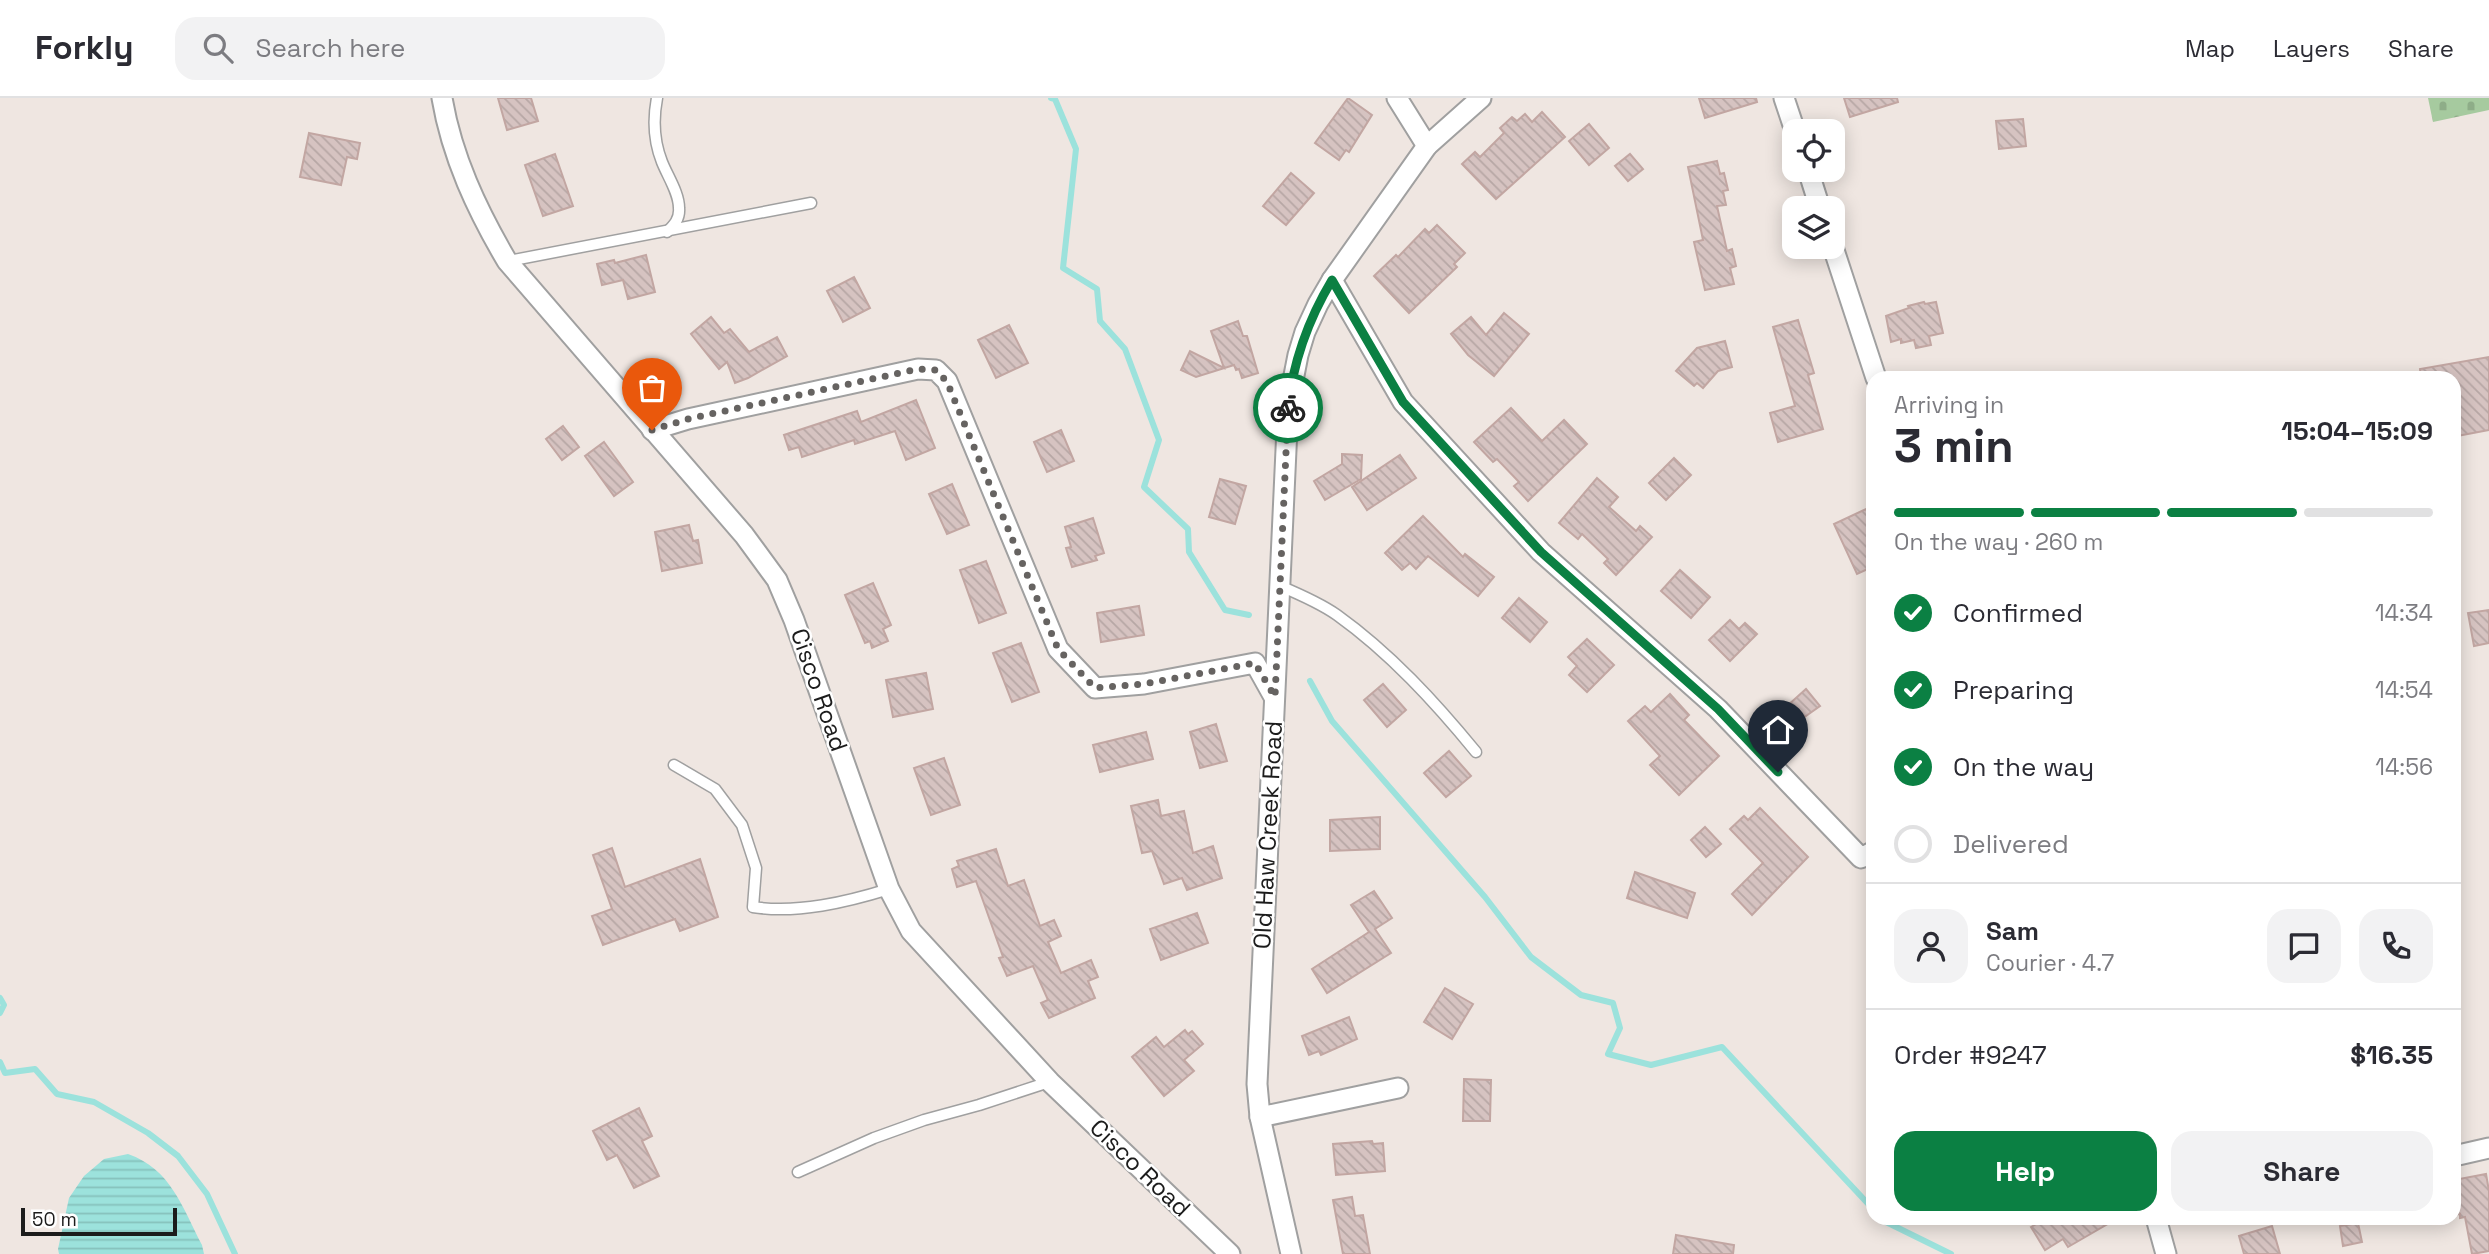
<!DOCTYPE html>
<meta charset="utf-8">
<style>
:root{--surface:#fff;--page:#f2f2f3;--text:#2b2b33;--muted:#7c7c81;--line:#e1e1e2;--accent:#0b8043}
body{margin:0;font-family:"Space Grotesk",sans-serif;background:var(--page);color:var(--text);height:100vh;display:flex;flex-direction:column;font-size:26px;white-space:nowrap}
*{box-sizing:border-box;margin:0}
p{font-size:23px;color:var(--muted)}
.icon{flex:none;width:38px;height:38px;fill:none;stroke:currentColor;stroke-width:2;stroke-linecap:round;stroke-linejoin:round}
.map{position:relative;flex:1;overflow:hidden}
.drawer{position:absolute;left:1866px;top:273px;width:595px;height:854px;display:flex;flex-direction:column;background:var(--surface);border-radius:21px;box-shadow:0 4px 18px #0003}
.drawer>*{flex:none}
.buttons{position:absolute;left:1782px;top:21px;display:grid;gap:14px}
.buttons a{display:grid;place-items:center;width:63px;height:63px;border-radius:14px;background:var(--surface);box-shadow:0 4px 18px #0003;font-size:35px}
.scale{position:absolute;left:21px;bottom:18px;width:156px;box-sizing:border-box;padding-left:7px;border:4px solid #1c1c1c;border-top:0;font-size:19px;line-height:24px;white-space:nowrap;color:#1c1c1c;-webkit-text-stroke:5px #fff;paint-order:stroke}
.pin{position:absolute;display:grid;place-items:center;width:60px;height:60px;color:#fff;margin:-72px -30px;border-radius:50% 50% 50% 0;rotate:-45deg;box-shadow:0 0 7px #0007}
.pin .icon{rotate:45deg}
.courier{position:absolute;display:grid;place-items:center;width:70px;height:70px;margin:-35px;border:5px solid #0b8043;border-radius:50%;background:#fff;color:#222;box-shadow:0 2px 9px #0007}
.headline em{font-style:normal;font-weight:600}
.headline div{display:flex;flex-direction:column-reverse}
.headline{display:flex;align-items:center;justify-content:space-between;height:119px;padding:0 28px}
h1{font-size:46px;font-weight:600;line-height:52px}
.bar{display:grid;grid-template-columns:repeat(4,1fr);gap:10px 7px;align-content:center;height:84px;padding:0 28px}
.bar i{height:9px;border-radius:5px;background:var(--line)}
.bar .active{background:var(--accent)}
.bar p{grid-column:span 4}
.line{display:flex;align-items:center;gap:18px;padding:0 28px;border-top:2px solid var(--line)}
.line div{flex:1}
.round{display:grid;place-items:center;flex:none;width:74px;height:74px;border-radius:21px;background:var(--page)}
ol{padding:0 28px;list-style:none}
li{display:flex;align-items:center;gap:21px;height:77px}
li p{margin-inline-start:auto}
li .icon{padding:7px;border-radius:50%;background:var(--accent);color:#fff;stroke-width:4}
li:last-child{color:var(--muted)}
li i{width:38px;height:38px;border:4px solid var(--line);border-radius:50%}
.button{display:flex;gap:14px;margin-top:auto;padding:14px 28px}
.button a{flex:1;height:80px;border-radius:21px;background:var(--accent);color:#fff;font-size:28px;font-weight:600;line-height:80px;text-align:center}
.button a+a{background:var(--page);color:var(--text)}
header{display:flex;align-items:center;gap:42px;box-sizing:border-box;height:98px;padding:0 35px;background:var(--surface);border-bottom:2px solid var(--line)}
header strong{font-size:33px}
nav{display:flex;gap:38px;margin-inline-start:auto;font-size:24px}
.search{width:490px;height:63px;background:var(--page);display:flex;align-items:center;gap:18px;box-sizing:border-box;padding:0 24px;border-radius:21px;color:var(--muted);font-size:26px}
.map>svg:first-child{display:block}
.cemetery{fill:url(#cemetery-stones)}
.water{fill:url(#water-rules)}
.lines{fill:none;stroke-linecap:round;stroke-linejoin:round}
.stream{stroke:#9ce2dc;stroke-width:6}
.building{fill:url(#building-back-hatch);stroke:#c2a6a2;stroke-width:2}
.service-casing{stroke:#a0a0a0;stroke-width:13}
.minor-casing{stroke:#a0a0a0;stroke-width:23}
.service{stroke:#fff;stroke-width:10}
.minor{stroke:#fff;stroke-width:19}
.done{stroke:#666361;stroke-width:7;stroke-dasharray:0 12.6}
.route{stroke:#0b8043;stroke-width:9}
.labels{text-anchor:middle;stroke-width:5;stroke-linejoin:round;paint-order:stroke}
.street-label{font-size:24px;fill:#1c1c1c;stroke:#fff}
</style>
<header>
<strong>Forkly</strong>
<div class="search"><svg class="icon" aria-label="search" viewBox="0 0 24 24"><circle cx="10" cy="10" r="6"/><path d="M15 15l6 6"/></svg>Search here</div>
<nav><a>Map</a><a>Layers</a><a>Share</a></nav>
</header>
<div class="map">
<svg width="2489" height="1156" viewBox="0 0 2489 1156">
<defs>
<pattern id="cemetery-stones" width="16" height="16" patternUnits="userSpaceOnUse" patternTransform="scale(1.75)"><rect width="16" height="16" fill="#a6ca9f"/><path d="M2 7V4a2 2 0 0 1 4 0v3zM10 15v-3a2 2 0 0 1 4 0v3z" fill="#8ead88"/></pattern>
<pattern id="water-rules" width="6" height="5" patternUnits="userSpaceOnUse" patternTransform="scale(1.75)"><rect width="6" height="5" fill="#9ce2dc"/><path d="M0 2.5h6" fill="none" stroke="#86c1bc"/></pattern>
<pattern id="building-back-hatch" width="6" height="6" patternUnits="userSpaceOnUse" patternTransform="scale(1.75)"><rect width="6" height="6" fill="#d6c3c1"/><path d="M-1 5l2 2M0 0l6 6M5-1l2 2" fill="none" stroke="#b7a7a5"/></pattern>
</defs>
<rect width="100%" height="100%" fill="#efe6e1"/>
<path class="cemetery" d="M 2428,0 L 2489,0 L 2489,12 L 2433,24 Z"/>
<path class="water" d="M 128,1056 C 171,1071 182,1109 202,1147 L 204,1156 L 59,1156 L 58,1151 L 69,1100 L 84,1078 L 104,1061 Z"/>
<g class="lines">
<g class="stream">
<path d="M 1051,0 L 1055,1 L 1076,51 L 1063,170 L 1097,191 L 1100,223 L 1125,251 L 1159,342 L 1144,389 L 1188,431 L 1189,454 L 1225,512 L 1249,517"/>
<path d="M 1310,583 L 1332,623 L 1485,799 L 1531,859 L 1581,897 L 1613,905 L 1620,930 L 1608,956 L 1651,967 L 1722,949 L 1872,1110"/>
<path d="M 0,900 L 4,907 L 0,915"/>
<path d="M 0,964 L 5,975 L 35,971 L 57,996 L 94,1004 L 148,1035 L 178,1058 L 207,1096 L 235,1156"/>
<path d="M 1882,1120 L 1886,1124 L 1951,1156"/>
</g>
</g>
<g class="building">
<path d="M 498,0 L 531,0 L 538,23 L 507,32 Z"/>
<path d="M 1348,0 L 1372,17 L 1349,54 L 1346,52 L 1339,62 L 1315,45 Z"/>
<path d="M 1699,0 L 1756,0 L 1757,4 L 1705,20 Z"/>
<path d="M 1844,0 L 1897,0 L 1898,4 L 1850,19 Z"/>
<path d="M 1542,14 L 1565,39 L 1496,101 L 1462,66 L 1475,54 L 1480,59 L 1504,35 L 1500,30 L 1512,19 L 1517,23 L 1525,16 L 1532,24 Z"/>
<path d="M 2023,21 L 2026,48 L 1999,51 L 1996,23 Z"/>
<path d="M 1589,26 L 1609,50 L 1589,67 L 1569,43 Z"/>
<path d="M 309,35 L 360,45 L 357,61 L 347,59 L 341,87 L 300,79 Z"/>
<path d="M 555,56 L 573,108 L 543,118 L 525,67 Z"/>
<path d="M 1630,56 L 1643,71 L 1628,83 L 1615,68 Z"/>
<path d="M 1717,63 L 1720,76 L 1724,75 L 1728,92 L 1723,93 L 1726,107 L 1717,108 L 1727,153 L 1732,151 L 1736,168 L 1730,170 L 1734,186 L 1705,192 L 1694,144 L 1703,142 L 1688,69 Z"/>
<path d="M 1291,75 L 1314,95 L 1286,127 L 1263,108 Z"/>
<path d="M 1437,127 L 1465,155 L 1454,166 L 1457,169 L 1409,215 L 1374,178 L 1396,157 L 1398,159 L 1425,131 L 1429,135 Z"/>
<path d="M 646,157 L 655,194 L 628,201 L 623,182 L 602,187 L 597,166 L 614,162 L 615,165 Z"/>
<path d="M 854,179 L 870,210 L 843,224 L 827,193 Z"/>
<path d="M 1924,204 L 1925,206 L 1936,204 L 1943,235 L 1929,238 L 1931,247 L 1916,250 L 1914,242 L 1901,245 L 1901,241 L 1891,244 L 1886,218 L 1909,210 L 1908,208 Z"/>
<path d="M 1504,215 L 1529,236 L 1494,278 L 1468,257 L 1451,236 L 1471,219 L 1486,237 Z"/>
<path d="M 711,219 L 724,235 L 730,231 L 749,254 L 777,239 L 787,258 L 748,280 L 735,285 L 727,264 L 719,271 L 691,236 Z"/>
<path d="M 1798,222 L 1814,275 L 1808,277 L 1823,331 L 1778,344 L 1770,315 L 1795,308 L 1773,229 Z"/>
<path d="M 1238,223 L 1243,238 L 1247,238 L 1258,275 L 1242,280 L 1239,271 L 1236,272 L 1234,267 L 1196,279 L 1181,272 L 1190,253 L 1224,270 L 1211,233 Z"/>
<path d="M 1009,227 L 1028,265 L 996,280 L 978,242 Z"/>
<path d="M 1725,243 L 1732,269 L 1718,273 L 1703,290 L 1697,285 L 1694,288 L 1676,273 L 1697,250 Z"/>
<path d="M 2489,259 L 2489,332 L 2457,338 L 2454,316 L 2454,280 L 2421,280 L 2420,271 Z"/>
<path d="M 916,302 L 935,350 L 906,362 L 895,333 L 855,346 L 854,342 L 802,359 L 799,349 L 789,352 L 784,337 L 857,313 L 861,324 Z"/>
<path d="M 1511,310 L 1542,343 L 1564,322 L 1587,346 L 1528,403 L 1514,388 L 1519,384 L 1497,361 L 1493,364 L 1474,344 Z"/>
<path d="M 563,328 L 579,349 L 562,362 L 546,341 Z"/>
<path d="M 1061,332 L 1074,363 L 1047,374 L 1034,344 Z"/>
<path d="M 604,344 L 633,384 L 614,398 L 585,358 Z"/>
<path d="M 1342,356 L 1362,357 L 1361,381 L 1325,402 L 1314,383 L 1342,366 Z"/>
<path d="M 1400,357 L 1416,380 L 1367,412 L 1352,389 Z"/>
<path d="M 1674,360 L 1691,377 L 1666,402 L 1649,385 Z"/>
<path d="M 1597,380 L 1618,399 L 1609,409 L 1636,433 L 1640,428 L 1652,439 L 1616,477 L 1604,465 L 1608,461 L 1582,436 L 1578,441 L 1559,425 Z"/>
<path d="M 1220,381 L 1246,388 L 1235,426 L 1209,419 Z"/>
<path d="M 952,386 L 969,427 L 947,436 L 929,396 Z"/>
<path d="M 1866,411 L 1872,426 L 1872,469 L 1857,476 L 1834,426 Z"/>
<path d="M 1423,418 L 1463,459 L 1465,456 L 1494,479 L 1478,498 L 1428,458 L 1416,471 L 1410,465 L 1402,472 L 1385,455 Z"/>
<path d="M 1093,420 L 1104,455 L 1095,458 L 1097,462 L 1072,469 L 1066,450 L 1071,449 L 1065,429 Z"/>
<path d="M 689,427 L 693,443 L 698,442 L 702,465 L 662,473 L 655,434 Z"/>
<path d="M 986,463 L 1006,515 L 979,525 L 960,472 Z"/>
<path d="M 1680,472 L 1710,499 L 1691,520 L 1661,493 Z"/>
<path d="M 873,485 L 891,527 L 883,531 L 888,543 L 872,550 L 870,543 L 865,545 L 845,497 Z"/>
<path d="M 1519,500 L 1547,524 L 1530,544 L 1502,520 Z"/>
<path d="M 1139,508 L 1144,537 L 1101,544 L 1097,515 Z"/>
<path d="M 2489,512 L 2489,545 L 2474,548 L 2468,515 Z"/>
<path d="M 1730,522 L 1739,531 L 1745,525 L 1757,536 L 1730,563 L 1709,542 Z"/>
<path d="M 1587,541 L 1614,567 L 1587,594 L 1569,577 L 1577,568 L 1568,559 Z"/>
<path d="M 1021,545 L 1039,594 L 1012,604 L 993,555 Z"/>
<path d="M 926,575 L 933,611 L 893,619 L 886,582 Z"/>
<path d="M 1383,586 L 1406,612 L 1387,629 L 1364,602 Z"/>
<path d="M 1806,591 L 1820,608 L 1789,630 L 1778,616 Z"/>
<path d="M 1670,596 L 1689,617 L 1684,622 L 1719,658 L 1679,697 L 1650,667 L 1660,658 L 1628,623 L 1645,608 L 1651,614 Z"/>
<path d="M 1216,626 L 1227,663 L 1200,670 L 1190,634 Z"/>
<path d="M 1146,634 L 1153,661 L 1100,674 L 1093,647 Z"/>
<path d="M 1449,653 L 1471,678 L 1446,699 L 1424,675 Z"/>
<path d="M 944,660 L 960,707 L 931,717 L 914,670 Z"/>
<path d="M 1158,702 L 1161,718 L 1184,713 L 1193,755 L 1213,748 L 1222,780 L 1187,792 L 1182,780 L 1164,786 L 1152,753 L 1142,755 L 1131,708 Z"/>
<path d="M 1760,710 L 1808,759 L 1752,817 L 1732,796 L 1763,765 L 1730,731 L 1744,718 L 1748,722 Z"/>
<path d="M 1380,719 L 1380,751 L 1330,753 L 1330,722 Z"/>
<path d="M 1705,729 L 1721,746 L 1706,759 L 1691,742 Z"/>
<path d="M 612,750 L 625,789 L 700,761 L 718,819 L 680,833 L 675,821 L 603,847 L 592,818 L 612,811 L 593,757 Z"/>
<path d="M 996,751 L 1008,788 L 1024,782 L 1040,828 L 1054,822 L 1061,838 L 1048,844 L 1061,875 L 1091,862 L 1098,879 L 1088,883 L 1095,900 L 1049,920 L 1041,905 L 1048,902 L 1033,868 L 1007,878 L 999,860 L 1003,859 L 976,783 L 957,789 L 952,771 L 959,768 L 957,763 Z"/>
<path d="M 1635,774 L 1695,795 L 1687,820 L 1627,800 Z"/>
<path d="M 1374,793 L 1392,820 L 1375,831 L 1391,855 L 1327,895 L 1312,871 L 1369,834 L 1351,807 Z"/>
<path d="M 1197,815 L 1208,845 L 1161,862 L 1150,831 Z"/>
<path d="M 1445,890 L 1473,906 L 1452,941 L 1424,924 Z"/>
<path d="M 1349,919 L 1357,941 L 1321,957 L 1319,953 L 1309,957 L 1302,938 Z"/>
<path d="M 1185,932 L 1188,936 L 1192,933 L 1203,946 L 1184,962 L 1194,973 L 1164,998 L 1132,959 L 1156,939 L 1164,949 Z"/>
<path d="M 1464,981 L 1491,982 L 1490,1023 L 1463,1023 Z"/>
<path d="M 639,1010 L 652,1038 L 642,1043 L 659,1078 L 634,1090 L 617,1057 L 607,1062 L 593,1033 Z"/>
<path d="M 1372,1043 L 1373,1046 L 1383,1045 L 1385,1073 L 1336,1077 L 1333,1046 Z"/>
<path d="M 2486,1076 L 2489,1093 L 2489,1153 L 2472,1156 L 2465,1119 L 2460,1120 L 2460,1116 L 2454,1117 L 2454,1082 Z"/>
<path d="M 1352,1099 L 1355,1118 L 1363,1117 L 1370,1156 L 1343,1156 L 1333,1102 Z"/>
<path d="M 2047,1120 L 2118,1120 L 2068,1149 L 2063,1141 L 2045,1152 L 2031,1129 Z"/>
<path d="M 2358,1125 L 2362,1144 L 2343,1148 L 2340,1128 Z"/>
<path d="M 2272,1128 L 2280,1156 L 2244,1156 L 2239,1138 Z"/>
<path d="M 1676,1137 L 1734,1147 L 1733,1156 L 1673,1156 Z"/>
</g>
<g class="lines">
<defs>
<g id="service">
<path d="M 657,0 C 653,21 654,44 662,64 C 668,79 679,95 679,110 C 680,121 674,127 667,134"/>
<path d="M 508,163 L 811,105"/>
<path d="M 1280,488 C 1299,496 1320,505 1337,517 C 1390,555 1435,604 1476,654"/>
<path d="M 674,667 L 715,691 L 742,727 L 756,770 L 753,809 C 797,816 847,804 889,791"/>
<path d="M 798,1074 L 874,1040 L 924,1022 L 979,1007 L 1049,984"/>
</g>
<g id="minor">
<path d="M 442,0 C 452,59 477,112 507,163 L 744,437 L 777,482 L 794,522 L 889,791 L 911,833 L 1050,984 L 1230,1156"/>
<path d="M 1397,0 L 1427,48"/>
<path d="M 1784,0 L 1795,33"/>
<path d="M 1808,72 L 1820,110"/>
<path d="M 1832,146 L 1876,280"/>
<path d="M 1332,182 L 1403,304 L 1541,454 L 1718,611 L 1861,760 L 1872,754"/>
<path d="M 652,332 L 688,321 L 918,271 L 936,272 L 947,283 L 1058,551 L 1095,590 L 1144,586 L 1255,565 L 1274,599"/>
<path d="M 1260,1019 L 1398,990"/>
<path d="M 2454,1058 L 2489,1050"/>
<path d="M 2156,1120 L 2166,1156"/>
<path d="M 1291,1156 L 1260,1019 L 1257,986 L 1288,308 L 1298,257 L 1305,234 L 1318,206 L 1332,182 L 1427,48 L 1481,0"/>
</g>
</defs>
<use href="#service" class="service-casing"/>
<use href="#minor" class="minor-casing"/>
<use href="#service" class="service"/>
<use href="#minor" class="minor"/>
</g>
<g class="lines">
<path class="done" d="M 652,332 L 688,321 L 918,271 L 936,272 L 947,284 L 1058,551 L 1095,590 L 1144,586 L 1255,565 L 1275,599 L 1288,310"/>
<path class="route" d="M 1288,310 C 1293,264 1308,222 1332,182 L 1403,304 L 1541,454 L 1718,611 L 1778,674"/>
</g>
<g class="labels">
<g class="street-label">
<text transform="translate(819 592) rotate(71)" y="8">Cisco Road</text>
<text transform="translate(1268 737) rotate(-87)" y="8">Old Haw Creek Road</text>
<text transform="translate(1140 1070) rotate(44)" y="8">Cisco Road</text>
</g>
</g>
</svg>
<div class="buttons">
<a><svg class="icon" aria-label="locate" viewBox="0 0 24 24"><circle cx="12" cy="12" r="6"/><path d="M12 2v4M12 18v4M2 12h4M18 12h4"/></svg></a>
<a><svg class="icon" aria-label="layers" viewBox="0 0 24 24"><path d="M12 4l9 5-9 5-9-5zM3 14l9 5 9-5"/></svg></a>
</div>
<div class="scale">50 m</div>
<div class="pin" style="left:652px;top:332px;background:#ea580c"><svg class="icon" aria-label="bag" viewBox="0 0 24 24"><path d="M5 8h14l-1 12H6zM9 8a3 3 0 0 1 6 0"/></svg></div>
<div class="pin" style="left:1778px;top:674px;background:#1f2937"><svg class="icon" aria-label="home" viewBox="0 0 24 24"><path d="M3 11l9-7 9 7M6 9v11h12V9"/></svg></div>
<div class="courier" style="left:1288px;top:310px"><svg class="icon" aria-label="bike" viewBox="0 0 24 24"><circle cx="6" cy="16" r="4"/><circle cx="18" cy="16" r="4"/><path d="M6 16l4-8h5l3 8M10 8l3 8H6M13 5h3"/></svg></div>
<section class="drawer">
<div class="headline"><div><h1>3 min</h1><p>Arriving in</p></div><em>15:04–15:09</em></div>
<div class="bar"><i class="active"></i><i class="active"></i><i class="active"></i><i></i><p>On the way · 260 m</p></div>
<ol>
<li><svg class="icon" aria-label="check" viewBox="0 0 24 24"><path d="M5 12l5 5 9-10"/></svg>Confirmed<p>14:34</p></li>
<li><svg class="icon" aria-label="check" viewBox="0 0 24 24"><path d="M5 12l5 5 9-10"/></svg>Preparing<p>14:54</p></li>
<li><svg class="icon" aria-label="check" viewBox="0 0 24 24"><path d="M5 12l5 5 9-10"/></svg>On the way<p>14:56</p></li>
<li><i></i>Delivered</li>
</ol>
<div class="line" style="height:126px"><a class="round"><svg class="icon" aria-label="person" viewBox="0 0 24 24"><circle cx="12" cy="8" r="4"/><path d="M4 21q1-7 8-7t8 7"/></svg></a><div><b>Sam</b><p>Courier · 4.7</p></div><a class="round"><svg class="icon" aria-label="chat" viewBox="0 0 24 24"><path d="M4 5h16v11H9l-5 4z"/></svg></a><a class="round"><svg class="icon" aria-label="phone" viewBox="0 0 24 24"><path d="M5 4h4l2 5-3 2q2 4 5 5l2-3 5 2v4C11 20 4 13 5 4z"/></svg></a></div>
<div class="line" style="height:91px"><div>Order #9247</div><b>$16.35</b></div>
<div class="button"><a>Help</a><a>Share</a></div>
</section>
</div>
